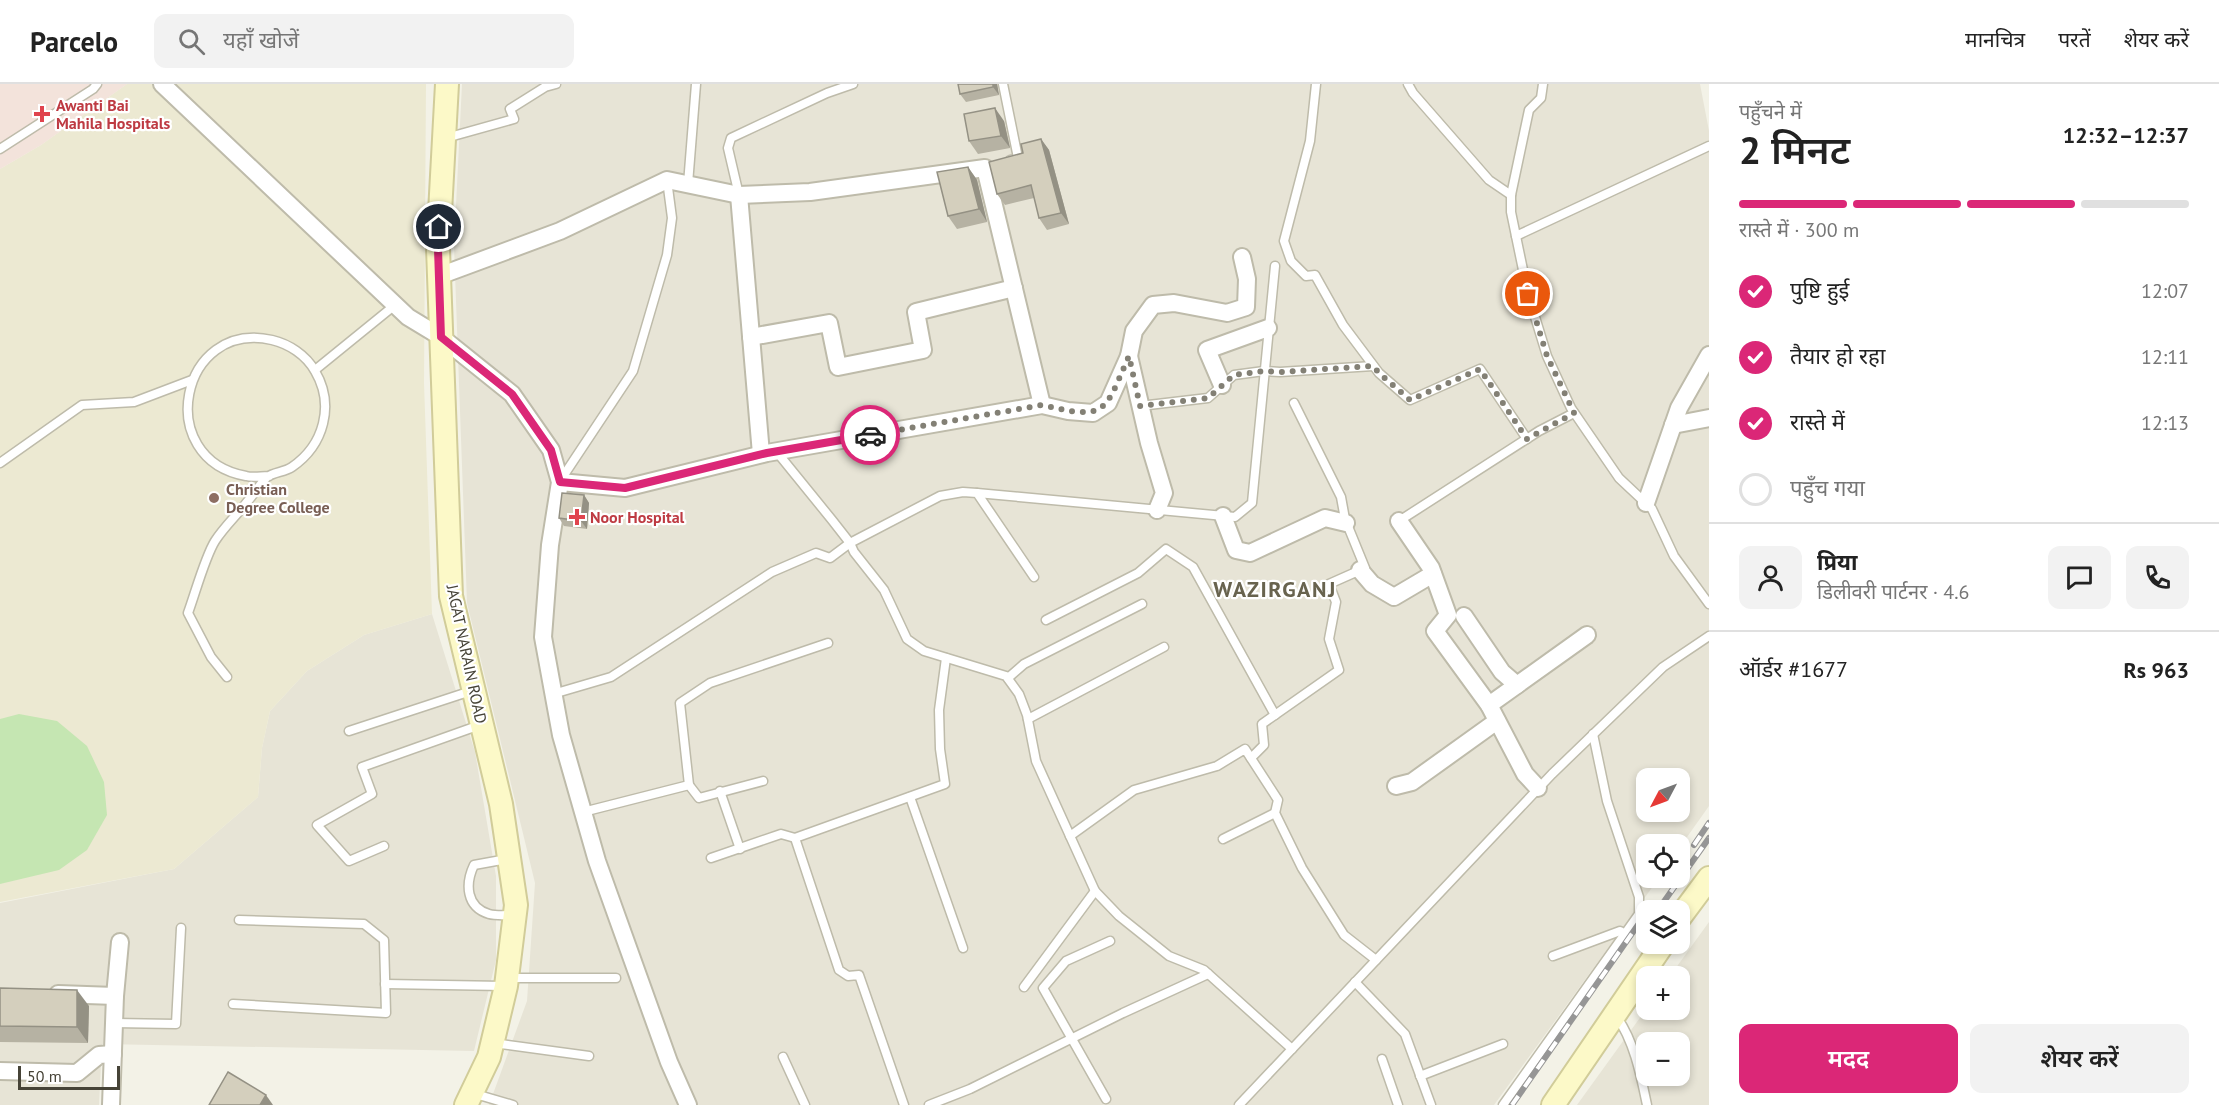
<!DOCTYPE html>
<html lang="hi">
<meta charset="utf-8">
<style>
:root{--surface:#fff;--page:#f2f2f2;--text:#222;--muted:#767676;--line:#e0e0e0;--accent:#db2777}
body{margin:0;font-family:"PT Sans","Noto Sans Devanagari",sans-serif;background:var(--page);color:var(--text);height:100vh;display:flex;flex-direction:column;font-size:22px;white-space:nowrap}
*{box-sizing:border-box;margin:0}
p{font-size:20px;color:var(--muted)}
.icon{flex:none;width:33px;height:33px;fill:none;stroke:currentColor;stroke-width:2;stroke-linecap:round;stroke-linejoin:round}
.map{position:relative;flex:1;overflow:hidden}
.side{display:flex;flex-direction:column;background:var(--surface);width:510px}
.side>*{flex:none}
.needle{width:39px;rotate:229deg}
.controls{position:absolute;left:1636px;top:684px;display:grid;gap:12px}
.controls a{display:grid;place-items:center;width:54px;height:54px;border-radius:12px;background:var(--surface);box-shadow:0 3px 9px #0003;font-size:30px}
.scale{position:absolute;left:18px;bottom:15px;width:102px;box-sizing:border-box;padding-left:6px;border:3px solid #464337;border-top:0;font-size:16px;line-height:21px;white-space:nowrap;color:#464337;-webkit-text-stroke:4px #fff;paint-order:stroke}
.pin{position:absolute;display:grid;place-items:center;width:51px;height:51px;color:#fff;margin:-26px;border:3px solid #fff;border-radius:50%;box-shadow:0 2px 6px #0007}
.courier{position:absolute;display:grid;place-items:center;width:60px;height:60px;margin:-30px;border:4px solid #db2777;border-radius:50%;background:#fff;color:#222;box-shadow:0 2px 8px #0007}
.head em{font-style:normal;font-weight:600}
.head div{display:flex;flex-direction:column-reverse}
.head{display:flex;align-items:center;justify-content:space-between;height:102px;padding:0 30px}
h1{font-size:39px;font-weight:600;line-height:45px}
.bar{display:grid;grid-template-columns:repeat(4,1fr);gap:9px 6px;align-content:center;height:72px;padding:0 30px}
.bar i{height:8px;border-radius:4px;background:var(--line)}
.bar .selected{background:var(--accent)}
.bar p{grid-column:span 4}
.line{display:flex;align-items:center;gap:15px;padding:0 30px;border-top:2px solid var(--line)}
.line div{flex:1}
.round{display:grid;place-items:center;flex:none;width:63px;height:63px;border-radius:12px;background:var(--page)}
ol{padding:0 30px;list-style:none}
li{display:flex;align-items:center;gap:18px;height:66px}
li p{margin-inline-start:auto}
li .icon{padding:6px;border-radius:50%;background:var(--accent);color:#fff;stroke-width:4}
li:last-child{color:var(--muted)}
li i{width:33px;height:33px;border:3px solid var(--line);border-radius:50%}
.cta{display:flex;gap:12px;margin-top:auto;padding:12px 30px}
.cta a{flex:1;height:69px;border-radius:12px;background:var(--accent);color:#fff;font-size:24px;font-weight:600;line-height:69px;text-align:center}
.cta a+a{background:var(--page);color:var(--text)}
header{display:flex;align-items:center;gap:36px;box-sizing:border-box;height:84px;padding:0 30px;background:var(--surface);border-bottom:2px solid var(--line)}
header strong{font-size:28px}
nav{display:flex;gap:33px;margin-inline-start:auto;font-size:21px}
.search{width:420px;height:54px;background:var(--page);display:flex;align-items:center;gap:15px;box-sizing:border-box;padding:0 21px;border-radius:12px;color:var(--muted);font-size:22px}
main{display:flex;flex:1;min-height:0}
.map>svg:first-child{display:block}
.residential{fill:#e7e4d6;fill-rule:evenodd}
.education{fill:#ece9d2}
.medical{fill:#f3e3db}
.green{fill:#c5e6b2}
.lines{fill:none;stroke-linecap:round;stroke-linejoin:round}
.lane-casing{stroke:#bebbaa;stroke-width:11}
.street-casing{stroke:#bebbaa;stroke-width:20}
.secondary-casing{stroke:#d1cc99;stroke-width:26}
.lane{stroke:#fff;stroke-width:8}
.street{stroke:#fff;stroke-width:16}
.secondary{stroke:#fcf9c8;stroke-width:22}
.rail-casing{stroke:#969696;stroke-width:6}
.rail{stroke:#fff;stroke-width:4;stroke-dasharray:11;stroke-linecap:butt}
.wall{fill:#b6b2a3}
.shaded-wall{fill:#949184}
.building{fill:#d4cfbd;stroke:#949184;stroke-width:1.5}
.done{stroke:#838075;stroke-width:6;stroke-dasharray:0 10.8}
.route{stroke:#db2777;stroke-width:8}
.health-dot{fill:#e0444e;stroke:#fff;stroke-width:2}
.education-dot{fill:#8d6e63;stroke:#fff;stroke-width:2}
.labels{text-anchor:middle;stroke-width:4.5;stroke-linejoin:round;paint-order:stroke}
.health-label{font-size:16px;font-weight:bold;fill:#be3a42;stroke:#fff;text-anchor:start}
.education-label{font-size:16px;font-weight:bold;fill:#785e54;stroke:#fff;text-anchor:start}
.street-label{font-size:16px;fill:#464337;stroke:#fff}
.district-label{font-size:22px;font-weight:bold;letter-spacing:1.5px;fill:#68634e;stroke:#fff}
</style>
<header>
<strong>Parcelo</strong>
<div class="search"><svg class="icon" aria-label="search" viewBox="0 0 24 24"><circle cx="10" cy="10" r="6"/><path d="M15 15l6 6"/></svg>यहाँ खोजें</div>
<nav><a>मानचित्र</a><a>परतें</a><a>शेयर करें</a></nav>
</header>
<main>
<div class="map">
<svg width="1709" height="1021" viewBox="0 0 1709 1021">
<rect width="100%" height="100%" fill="#f3f2e7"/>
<g class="residential">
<path d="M 462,0 L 1700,0 L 1709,47 L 1709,722 L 1680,763 L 1680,760 L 1647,760 L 1647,794 L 1659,794 L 1494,1021 L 489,1021 L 527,917 L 535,799 L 467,519 L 454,162 ZM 1647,694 L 1680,694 L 1680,728 L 1647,728 Z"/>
<path d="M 432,530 L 475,668 L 496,792 L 496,876 L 474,967 L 102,960 L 99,1021 L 0,1021 L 0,819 L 174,785 L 258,713 L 262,664 L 270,627 L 307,587 L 364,551 Z"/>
<path d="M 1709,838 L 1709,1021 L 1577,1021 L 1647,924 L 1680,926 L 1680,892 L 1670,892 ZM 1647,958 L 1680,958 L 1680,992 L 1647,992 Z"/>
</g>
<path class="education" d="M 127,0 L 426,0 L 424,299 L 432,530 L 364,551 L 307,587 L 270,627 L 262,664 L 258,713 L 174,785 L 0,818 L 0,85 L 41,61 Z"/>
<path class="medical" d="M 0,0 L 127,0 L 41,61 L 0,85 Z"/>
<path class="green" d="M 19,630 L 57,637 L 87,662 L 104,698 L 107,731 L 87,766 L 59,786 L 0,800 L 0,635 Z"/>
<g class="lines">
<defs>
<g id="lane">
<path d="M 1003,0 L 1018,74 L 1010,76"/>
<path d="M 1316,0 L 1310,57 L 1284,157 L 1291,177 L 1306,192 L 1315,191 L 1343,241 L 1379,289 L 1410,316 L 1480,285 L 1527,355"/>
<path d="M 1408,0 L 1413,9 L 1489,96 L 1511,111"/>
<path d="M 1543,0 L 1541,14 L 1529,26 L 1511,111 L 1511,128 L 1528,210 L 1547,272 L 1571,324 L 1619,394 L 1652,425 L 1674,472 L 1709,520"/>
<path d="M 446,54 L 514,35 L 510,25 L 545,3 L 556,0"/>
<path d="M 0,65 L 93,5 L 97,0"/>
<path d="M 688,100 L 696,0"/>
<path d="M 739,111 L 728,64 L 731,54 L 827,9 L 853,0"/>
<path d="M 1516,152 L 1709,62"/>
<path d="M 315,286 L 395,221"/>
<path d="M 1140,322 L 1208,314 L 1234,291 L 1264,287 L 1280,288 L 1373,282"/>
<path d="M 776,367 L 832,436 L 850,459 L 854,468 L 884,506 L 907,555 L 924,567 L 1006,592 L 1019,610 L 1027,631 L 1036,677 L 1095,807 L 1119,832 L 1169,872 L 1204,886 L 1292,965"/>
<path d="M 0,379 L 82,321 L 134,318 L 192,296"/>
<path d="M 560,397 L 633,287 L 667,171 L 672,134 L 667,96"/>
<path d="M 977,409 L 1235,433 L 1252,419 L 1275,182"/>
<path d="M 1399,437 L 1539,347 L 1574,329"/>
<path d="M 1046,536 L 1138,489 L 1166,465 L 1193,483 L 1275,631"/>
<path d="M 227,593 L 211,573 L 188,529 C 195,510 205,473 215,457 C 224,443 237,431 247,418 C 254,410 260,400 267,393 C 274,388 285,388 292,383 C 324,361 335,321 315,287 C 306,271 289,260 272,256 C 180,235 152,375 246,392 C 253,394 261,392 269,392"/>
<path d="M 1008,594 L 1024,580 L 1142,520"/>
<path d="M 553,610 L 611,593 L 772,488 L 816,469 L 830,474 L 850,459 L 940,412 L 963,408 L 977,409 L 1034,493"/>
<path d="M 1028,635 L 1164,563"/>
<path d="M 349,647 L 471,607"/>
<path d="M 1251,674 L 1264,661 L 1262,640 L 1339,586 L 1329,555 L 1336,518 L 1329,500 L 1365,484 L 1345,435 L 1341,413 L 1294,319"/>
<path d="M 689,701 L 680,619 L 710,599 L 828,559"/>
<path d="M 720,707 L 740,765"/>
<path d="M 910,713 L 963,864"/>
<path d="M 583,728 L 689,701 L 699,714 L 763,697"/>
<path d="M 1070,752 L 1134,706 L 1217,682 L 1245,665 L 1278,716 L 1275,729 L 1302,784 L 1344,851 L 1376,876"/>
<path d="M 795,754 L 839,886 L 848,892 L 859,891 L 904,1021"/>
<path d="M 1223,755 L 1275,729"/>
<path d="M 384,762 L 349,777 L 317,741 L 372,710 L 362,683 L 480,641"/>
<path d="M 711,774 L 781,750 L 795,754 L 945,700 L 940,665 L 939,626 L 946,574"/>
<path d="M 507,775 L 474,781 C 465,800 466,823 489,830 C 496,832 506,831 514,831"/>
<path d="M 1553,872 L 1620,847 L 1625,850"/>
<path d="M 507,894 L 616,894"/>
<path d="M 1355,898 L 1405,950 L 1431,1021"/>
<path d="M 385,900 L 504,902"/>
<path d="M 1024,903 L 1095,807"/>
<path d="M 233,920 L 386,929 L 384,856 L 364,840 L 239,836"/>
<path d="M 1616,932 C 1634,956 1641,992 1647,1021"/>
<path d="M 114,939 L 176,940 L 181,844"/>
<path d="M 493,959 L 589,972"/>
<path d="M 783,973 L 805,1021"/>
<path d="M 1382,975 L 1398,1021"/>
<path d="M 1420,992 L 1503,960"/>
<path d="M 472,1009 L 513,1021"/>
<path d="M 1106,1015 L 1043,904 L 1066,877 L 1110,857"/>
<path d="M 929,1021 L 970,1005 L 1123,929 L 1208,890"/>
<path d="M 1239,1021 L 1552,690 L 1663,583 L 1709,552"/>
<path d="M 1503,1021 L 1639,830 L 1639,813 L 1607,717 L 1593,650"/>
</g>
<g id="street">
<path d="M 162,0 L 408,233 L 441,253 L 512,310 L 551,366 L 560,398 L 550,461 L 543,553 L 561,651 L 597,777 L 669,978 L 688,1021"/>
<path d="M 739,111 L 761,370"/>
<path d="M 439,192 L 560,147 L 667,96 L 739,111 L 810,108 L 985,84 L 1042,321"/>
<path d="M 751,253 L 829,239 L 838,283 L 923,266 L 916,228 L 1014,204"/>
<path d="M 1129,272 L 1149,359 L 1164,409 L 1157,426"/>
<path d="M 1222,301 L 1207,266 L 1268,244"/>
<path d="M 1673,341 L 1709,334"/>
<path d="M 560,398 L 625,404 L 767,369 L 1042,321 L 1068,327 L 1093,329 L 1108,319 L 1129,272 L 1134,247 L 1153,221 L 1174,219 L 1227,229 L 1246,223 L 1247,195 L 1242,173"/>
<path d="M 1646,419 L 1679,324 L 1709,271"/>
<path d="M 1223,432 L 1236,466 L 1250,469 L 1325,434 L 1346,439"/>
<path d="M 1399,437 L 1431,484 L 1448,531 L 1435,547 L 1489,621 L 1525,690 L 1538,704"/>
<path d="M 1360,486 L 1372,500 L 1394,513 L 1433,490"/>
<path d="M 1464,532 L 1502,588 L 1517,601"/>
<path d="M 1489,621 L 1587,551"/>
<path d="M 1396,702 L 1412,698 L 1497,637"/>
<path d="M 58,910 L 115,912"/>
<path d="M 0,987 L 77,989 L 99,971 L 113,970"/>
<path d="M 111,1021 L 115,912 L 120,858"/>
</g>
<g id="secondary">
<path d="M 447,0 L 438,165 L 451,512 L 501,720 L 516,821 L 506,902 L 489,973 L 466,1021"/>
<path d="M 1680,833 L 1709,794"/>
<path d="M 1553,1021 L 1663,860"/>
</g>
</defs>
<use href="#lane" class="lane-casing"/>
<use href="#street" class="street-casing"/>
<use href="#secondary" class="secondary-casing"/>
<use href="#lane" class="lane"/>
<use href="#street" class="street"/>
<use href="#secondary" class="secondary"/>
<defs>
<g id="rail">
<path d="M 1694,761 L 1709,739"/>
<path d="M 1658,826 L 1709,754"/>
<path d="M 1512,1021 L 1647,828"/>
</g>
</defs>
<use href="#rail" class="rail-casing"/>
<use href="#rail" class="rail"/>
</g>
<g class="wall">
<path d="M 997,0 L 999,11 L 966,18 L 960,10 Z"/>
<path d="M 1004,37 L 1010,64 L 978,70 L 969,57 Z"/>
<path d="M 1041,55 L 1049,66 L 1069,140 L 1047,146 L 1039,134 L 1034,114 L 1005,121 L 997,110 L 1023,69 Z"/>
<path d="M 968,83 L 977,96 L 987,138 L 957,145 L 948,132 Z"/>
<path d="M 584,411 L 589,419 L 587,445 L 564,442 L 559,434 Z"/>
<path d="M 0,904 L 89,922 L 88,959 L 0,958 Z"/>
</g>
<g class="shaded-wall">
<path d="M 993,0 L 997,0 L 999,11 L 993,3 Z"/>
<path d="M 995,24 L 1004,37 L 1010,64 L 1001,52 Z"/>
<path d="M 1041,55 L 1049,66 L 1069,140 L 1061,129 Z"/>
<path d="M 968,83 L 977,96 L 987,138 L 979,125 Z"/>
<path d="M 584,411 L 589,419 L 587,445 L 581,437 Z"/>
<path d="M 77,906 L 89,922 L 88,959 L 77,943 Z"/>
<path d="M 266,1011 L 273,1021 L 260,1021 Z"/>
</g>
<g class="building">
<path d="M 958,0 L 993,0 L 993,3 L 960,10 Z"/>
<path d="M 995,24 L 1001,52 L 969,57 L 964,30 Z"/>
<path d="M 1041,55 L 1061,129 L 1039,134 L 1031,101 L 997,110 L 989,78 L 1023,69 L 1021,60 Z"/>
<path d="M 968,83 L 979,125 L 948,132 L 937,88 Z"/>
<path d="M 562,409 L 584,411 L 581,437 L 559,434 Z"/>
<path d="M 0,904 L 77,906 L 77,943 L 0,942 Z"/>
<path d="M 228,988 L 266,1011 L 260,1021 L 209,1021 Z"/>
</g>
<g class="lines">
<path class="done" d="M 870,351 L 1042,321 C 1108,337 1104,328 1129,272 L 1140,322 L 1208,314 L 1234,291 L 1264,287 L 1280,288 L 1373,282 L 1379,289 L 1410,316 L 1480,285 L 1527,355 L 1574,329 L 1547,272 L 1528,210"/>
<path class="route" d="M 439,143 L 438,165 L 441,253 L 512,310 L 551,366 L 560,398 L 625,404 L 767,369 L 870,351"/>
</g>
<g class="health-dot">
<path d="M39 21h6v6h6v6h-6v6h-6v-6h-6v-6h6z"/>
<path d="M574 424h6v6h6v6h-6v6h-6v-6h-6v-6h6z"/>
</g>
<circle class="education-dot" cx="214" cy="414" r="6"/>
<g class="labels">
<g class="health-label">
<text x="56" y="27">Awanti Bai<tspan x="56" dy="18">Mahila Hospitals</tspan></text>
<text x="590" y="439">Noor Hospital</text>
</g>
<g class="education-label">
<text x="226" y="411">Christian<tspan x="226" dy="18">Degree College</tspan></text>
</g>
<g class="street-label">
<text transform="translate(467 570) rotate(78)" y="6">JAGAT NARAIN ROAD</text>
</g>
<g class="district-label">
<text x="1275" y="513">WAZIRGANJ</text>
</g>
</g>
</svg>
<div class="controls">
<a><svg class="needle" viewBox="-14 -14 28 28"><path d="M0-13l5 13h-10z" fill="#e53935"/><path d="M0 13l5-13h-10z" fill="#767676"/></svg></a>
<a><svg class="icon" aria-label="locate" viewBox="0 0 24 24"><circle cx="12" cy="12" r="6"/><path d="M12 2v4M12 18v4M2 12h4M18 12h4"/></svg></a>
<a><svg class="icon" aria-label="layers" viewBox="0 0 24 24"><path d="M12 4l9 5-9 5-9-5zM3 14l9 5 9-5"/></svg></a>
<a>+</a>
<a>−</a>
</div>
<div class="scale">50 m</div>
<div class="pin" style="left:1528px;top:210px;background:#ea580c"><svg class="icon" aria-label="bag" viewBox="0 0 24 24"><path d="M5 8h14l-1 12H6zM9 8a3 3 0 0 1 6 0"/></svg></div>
<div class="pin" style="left:439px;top:143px;background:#1f2937"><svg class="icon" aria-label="home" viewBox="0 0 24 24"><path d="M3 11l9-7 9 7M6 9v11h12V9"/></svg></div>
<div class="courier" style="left:870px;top:351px"><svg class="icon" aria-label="car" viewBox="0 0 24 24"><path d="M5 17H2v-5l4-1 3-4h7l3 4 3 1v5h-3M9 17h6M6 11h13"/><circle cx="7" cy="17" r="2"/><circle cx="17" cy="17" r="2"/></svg></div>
</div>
<section class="side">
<div class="head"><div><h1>2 मिनट</h1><p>पहुँचने में</p></div><em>12:32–12:37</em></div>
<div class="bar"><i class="selected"></i><i class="selected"></i><i class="selected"></i><i></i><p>रास्ते में · 300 m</p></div>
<ol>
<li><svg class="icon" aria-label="check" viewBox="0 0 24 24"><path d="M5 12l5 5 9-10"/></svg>पुष्टि हुई<p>12:07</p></li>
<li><svg class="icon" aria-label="check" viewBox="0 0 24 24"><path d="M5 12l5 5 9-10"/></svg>तैयार हो रहा<p>12:11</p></li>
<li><svg class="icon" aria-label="check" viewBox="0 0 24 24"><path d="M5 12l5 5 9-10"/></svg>रास्ते में<p>12:13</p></li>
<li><i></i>पहुँच गया</li>
</ol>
<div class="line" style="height:108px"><a class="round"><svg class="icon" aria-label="person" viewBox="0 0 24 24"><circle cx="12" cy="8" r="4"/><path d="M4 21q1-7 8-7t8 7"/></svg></a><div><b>प्रिया</b><p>डिलीवरी पार्टनर · 4.6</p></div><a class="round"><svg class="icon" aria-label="chat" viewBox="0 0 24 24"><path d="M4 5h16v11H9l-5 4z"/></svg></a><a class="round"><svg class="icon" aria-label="phone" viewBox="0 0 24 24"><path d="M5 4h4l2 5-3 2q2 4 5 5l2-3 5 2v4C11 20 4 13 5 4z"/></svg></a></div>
<div class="line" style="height:78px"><div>ऑर्डर #1677</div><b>Rs 963</b></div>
<div class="cta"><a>मदद</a><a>शेयर करें</a></div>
</section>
</main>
